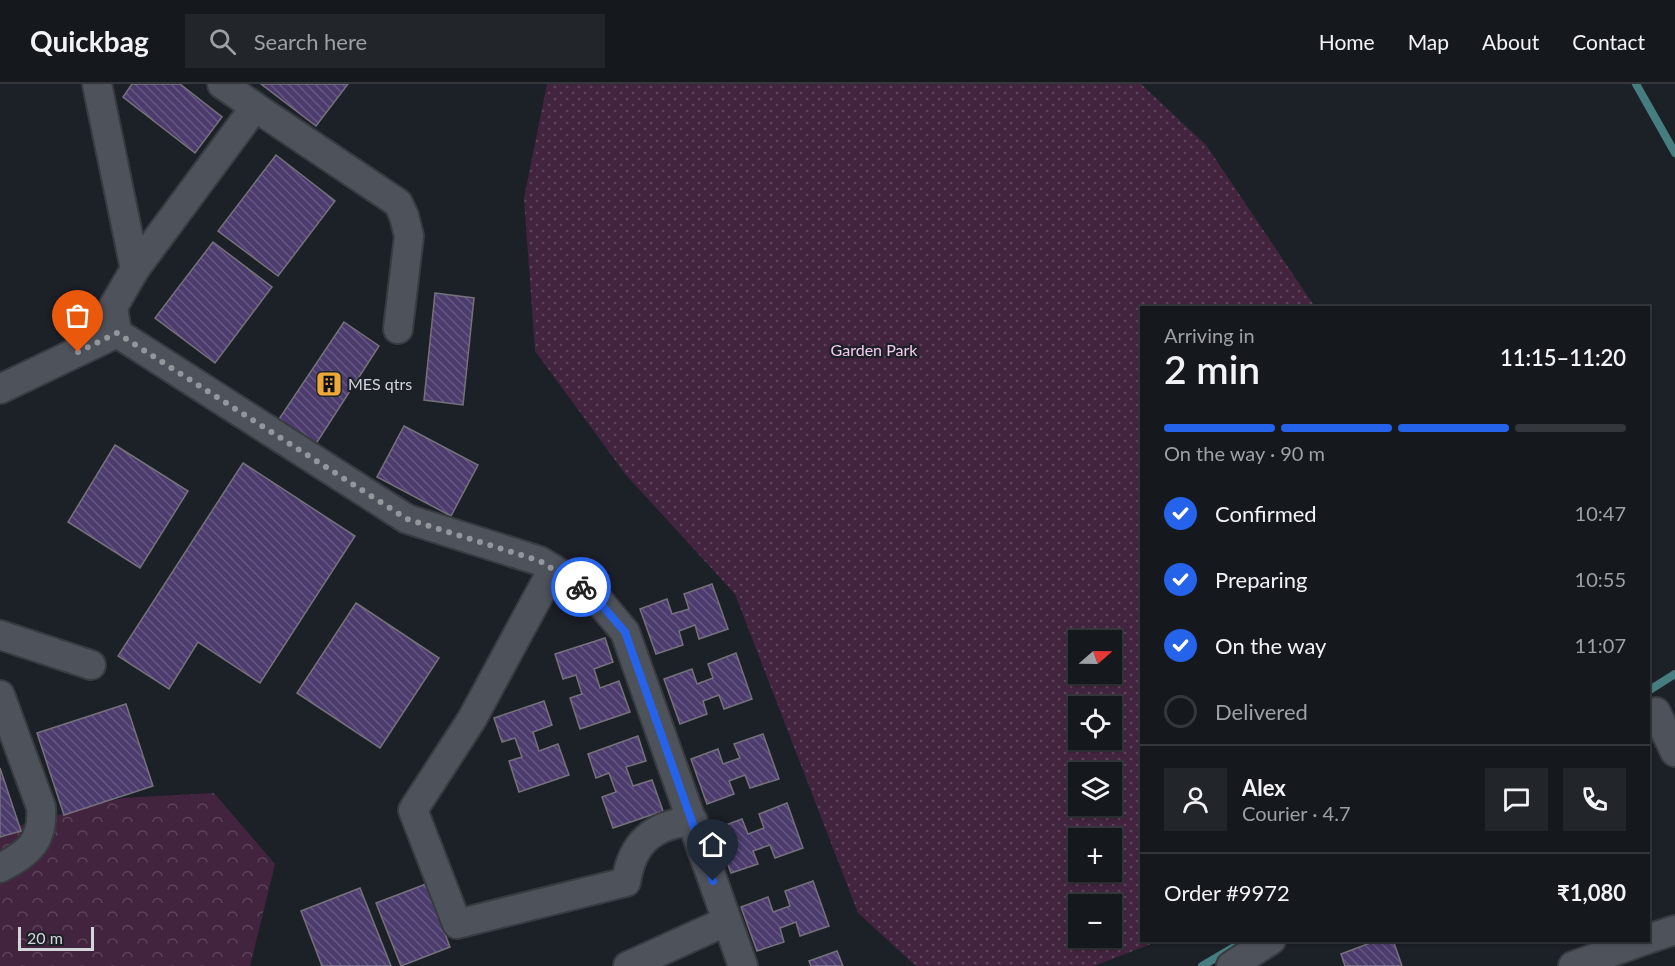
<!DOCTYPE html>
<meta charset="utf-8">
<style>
:root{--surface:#15181d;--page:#22252a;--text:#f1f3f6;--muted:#9da0a4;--line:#34373b;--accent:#2563eb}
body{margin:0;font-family:Lato,sans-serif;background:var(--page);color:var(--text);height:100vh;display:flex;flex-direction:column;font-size:22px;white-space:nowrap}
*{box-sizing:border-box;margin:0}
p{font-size:20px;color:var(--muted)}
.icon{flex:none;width:33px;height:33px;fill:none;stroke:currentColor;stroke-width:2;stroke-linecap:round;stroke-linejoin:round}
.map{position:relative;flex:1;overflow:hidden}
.side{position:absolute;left:1140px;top:222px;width:510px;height:636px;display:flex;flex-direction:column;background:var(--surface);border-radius:0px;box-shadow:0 2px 4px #0004,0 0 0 2px var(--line)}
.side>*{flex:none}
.needle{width:39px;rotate:70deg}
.tools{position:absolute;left:1068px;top:546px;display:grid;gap:12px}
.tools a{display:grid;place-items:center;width:54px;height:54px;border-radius:0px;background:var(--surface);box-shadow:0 2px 4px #0004,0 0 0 2px var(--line);font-size:30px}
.scale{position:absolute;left:18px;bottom:15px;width:76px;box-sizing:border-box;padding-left:6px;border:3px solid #d3d5da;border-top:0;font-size:16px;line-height:21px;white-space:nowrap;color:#d3d5da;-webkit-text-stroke:4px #1c2027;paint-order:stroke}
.pin{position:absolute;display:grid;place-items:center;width:51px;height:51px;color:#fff;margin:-62px -26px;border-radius:50% 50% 50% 0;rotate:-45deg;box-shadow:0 0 6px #0007}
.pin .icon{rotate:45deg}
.courier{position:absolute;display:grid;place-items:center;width:60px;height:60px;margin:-30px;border:4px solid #2563eb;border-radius:50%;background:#fff;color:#222;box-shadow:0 2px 8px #0007}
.headline em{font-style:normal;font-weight:600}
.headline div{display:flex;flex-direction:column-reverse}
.headline{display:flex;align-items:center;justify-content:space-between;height:102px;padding:0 24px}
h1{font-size:39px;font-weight:600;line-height:45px}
.bar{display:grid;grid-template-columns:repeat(4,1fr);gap:9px 6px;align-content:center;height:72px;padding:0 24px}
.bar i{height:8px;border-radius:4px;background:var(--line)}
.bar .active{background:var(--accent)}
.bar p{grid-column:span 4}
.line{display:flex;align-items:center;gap:15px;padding:0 24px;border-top:2px solid var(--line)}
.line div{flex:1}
.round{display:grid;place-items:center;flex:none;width:63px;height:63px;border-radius:0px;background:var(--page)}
ol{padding:0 24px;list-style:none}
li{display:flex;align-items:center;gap:18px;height:66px}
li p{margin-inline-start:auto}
li .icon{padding:6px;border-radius:50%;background:var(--accent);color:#fff;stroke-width:4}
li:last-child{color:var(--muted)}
li i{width:33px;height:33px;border:3px solid var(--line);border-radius:50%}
header{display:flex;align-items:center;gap:36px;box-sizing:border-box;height:84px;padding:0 30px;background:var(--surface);border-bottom:2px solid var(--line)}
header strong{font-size:28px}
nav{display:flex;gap:33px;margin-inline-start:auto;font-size:21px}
.search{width:420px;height:54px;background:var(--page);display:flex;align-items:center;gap:15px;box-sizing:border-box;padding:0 21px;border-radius:0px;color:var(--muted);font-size:22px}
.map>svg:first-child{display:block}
.forest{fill:url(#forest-crowns)}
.park{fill:url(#park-dots);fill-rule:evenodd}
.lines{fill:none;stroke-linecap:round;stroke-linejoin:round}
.stream{stroke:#467d7e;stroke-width:8}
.building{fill:url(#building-back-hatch);stroke:#75727c;stroke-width:1.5}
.minor-casing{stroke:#383b40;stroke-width:32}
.minor{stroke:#4e525b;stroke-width:28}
.done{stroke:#93969b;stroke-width:6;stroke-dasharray:0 10.8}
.route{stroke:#2563eb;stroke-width:8}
.labels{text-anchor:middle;stroke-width:4.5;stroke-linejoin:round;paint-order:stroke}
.park-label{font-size:16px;fill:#f7cbf0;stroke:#1c2027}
.poi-label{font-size:16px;fill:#d3d5da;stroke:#1c2027;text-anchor:start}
</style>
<header>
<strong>Quickbag</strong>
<div class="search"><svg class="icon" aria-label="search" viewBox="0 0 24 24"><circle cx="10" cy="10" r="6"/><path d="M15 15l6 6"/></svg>Search here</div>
<nav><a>Home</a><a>Map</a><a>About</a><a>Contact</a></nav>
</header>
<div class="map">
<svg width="1675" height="882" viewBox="0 0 1675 882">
<defs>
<pattern id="forest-crowns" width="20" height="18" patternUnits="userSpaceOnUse" patternTransform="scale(1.5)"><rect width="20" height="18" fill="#42243e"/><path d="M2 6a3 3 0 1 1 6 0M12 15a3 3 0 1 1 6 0" fill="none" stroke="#5c4359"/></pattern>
<pattern id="park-dots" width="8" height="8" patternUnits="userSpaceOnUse" patternTransform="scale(1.5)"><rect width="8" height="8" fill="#42243e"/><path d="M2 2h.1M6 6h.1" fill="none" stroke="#5c4359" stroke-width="1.8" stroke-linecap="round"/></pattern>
<pattern id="building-back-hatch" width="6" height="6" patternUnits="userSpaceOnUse" patternTransform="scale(1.5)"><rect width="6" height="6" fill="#4c3c6e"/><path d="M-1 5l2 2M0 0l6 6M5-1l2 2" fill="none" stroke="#655782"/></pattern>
</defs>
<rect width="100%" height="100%" fill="#1c2027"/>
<path class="forest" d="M 214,709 L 275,780 L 250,882 L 0,882 L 0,747 L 122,714 Z"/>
<path class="park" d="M 547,0 L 1141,0 L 1206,61 L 1315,223 L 1142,224 L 1142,856 L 1159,857 L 1094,882 L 916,882 L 858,829 L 735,510 L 626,391 L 535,267 L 524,114 ZM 1078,556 L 1112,556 L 1112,590 L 1078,590 ZM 1078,622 L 1112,622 L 1112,656 L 1078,656 ZM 1078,688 L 1112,688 L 1112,722 L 1078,722 ZM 1078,754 L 1112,754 L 1112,788 L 1078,788 ZM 1078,820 L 1112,820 L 1112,854 L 1078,854 Z"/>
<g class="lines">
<g class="stream">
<path d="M 1636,0 L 1675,69"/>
<path d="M 1648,607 L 1675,590"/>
<path d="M 1202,882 L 1241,859"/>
</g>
</g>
<g class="building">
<path d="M 132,0 L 180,0 L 222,33 L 195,69 L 123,13 Z"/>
<path d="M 261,0 L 348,0 L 316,42 Z"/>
<path d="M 276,71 L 335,117 L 278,192 L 218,147 Z"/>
<path d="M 213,158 L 272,203 L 215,279 L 155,234 Z"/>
<path d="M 435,209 L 474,214 L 463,321 L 424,316 Z"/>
<path d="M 344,238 L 379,262 L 312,366 L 277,338 Z"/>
<path d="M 404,342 L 478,381 L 451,432 L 377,393 Z"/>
<path d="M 115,361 L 188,407 L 140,484 L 68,438 Z"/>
<path d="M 243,379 L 355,452 L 260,599 L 198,558 L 169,605 L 118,572 Z"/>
<path d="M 712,500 L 728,545 L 699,555 L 695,541 L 679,547 L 683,561 L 656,570 L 640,525 L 667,515 L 672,530 L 689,525 L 684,510 Z"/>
<path d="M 356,519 L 439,574 L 380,664 L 297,609 Z"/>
<path d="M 605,554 L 613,578 L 594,585 L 600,604 L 619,597 L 630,628 L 580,645 L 570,614 L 582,610 L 576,591 L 563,595 L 555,570 Z"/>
<path d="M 736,569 L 752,615 L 724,625 L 719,611 L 703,617 L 707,630 L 680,640 L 664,595 L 692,585 L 697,600 L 713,594 L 708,580 Z"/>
<path d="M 544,617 L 552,641 L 533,648 L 539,667 L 558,660 L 569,691 L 519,708 L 509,677 L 522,673 L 515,654 L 502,658 L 494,634 Z"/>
<path d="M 126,620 L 153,702 L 64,731 L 37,649 Z"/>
<path d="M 763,650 L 779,695 L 750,704 L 745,691 L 729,697 L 734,710 L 707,720 L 691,675 L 718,665 L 723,680 L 740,674 L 734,660 Z"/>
<path d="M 638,652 L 646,677 L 626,683 L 633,702 L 652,696 L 663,727 L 613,744 L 602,713 L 616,708 L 609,689 L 596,694 L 588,670 Z"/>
<path d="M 0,684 L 21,747 L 0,753 Z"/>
<path d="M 787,719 L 803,764 L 775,774 L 770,761 L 753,767 L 758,780 L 731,789 L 715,745 L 742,735 L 748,750 L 764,744 L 759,730 Z"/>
<path d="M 813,797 L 829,842 L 800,852 L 796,838 L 780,844 L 784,858 L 757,867 L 741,823 L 768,813 L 773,828 L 790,822 L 785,807 Z"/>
<path d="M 426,800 L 450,863 L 401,882 L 376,819 Z"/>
<path d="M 360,804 L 391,882 L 322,882 L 301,827 Z"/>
<path d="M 1378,856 L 1393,856 L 1402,882 L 1345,882 L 1341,870 Z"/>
<path d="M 837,867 L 843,882 L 811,882 L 809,877 Z"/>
</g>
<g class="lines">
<defs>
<g id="minor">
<path d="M 97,0 L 135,185"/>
<path d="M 255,23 L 398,119 L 404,132 L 409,152 L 398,245"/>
<path d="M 117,249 L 407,435 L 540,477 L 594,511 L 625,548 L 743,882"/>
<path d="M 0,305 L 117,249 L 113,223 L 135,185 L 255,23 L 222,0"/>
<path d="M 553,485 L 472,635 L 413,726 L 457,840 L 626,798 C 632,759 653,740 693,737"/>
<path d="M 0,551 L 91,581"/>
<path d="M 0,611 L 41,723 C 44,757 28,770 0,784"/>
<path d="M 1656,628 L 1675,668"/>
<path d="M 1648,855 L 1675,846"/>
<path d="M 628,882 L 727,837"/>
<path d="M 1231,882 L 1271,856"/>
<path d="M 1573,882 L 1645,856"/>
</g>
</defs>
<use href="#minor" class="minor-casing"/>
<use href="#minor" class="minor"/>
</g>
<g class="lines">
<path class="done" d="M 78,268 L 117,249 L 407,435 L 540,477 L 581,503"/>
<path class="route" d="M 581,503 L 594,512 L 625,548 L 713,797"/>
</g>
<defs>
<symbol id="building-square" viewBox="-11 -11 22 22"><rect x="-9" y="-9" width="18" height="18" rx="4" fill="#eca93a" stroke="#1c2027"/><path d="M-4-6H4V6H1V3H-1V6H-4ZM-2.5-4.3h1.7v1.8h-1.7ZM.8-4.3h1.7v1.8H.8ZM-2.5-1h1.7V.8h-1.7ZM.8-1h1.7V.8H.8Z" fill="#111"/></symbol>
</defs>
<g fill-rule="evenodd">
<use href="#building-square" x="314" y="285" width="30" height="30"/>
</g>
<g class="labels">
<g class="park-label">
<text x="874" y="272">Garden Park</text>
</g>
<g class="poi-label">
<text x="348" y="306">MES qtrs</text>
</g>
</g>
</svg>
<div class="tools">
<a><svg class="needle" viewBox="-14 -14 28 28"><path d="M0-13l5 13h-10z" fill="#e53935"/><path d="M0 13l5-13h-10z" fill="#9da0a4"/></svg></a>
<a><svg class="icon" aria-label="locate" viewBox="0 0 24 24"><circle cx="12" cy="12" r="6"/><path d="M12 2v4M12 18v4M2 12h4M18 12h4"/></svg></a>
<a><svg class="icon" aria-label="layers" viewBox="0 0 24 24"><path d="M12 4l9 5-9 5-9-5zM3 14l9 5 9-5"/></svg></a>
<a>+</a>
<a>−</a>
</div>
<div class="scale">20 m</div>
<div class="pin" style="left:78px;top:268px;background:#ea580c"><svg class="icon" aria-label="bag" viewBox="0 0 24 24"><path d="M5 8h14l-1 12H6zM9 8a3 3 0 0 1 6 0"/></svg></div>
<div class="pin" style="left:713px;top:797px;background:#1f2937"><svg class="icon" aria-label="home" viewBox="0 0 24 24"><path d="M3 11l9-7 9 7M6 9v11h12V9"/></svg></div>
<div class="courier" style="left:581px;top:503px"><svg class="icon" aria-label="bike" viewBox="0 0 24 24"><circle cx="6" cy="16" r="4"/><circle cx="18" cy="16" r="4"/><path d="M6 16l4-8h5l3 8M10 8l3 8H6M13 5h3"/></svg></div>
<section class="side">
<div class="headline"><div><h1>2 min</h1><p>Arriving in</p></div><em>11:15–11:20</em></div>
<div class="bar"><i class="active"></i><i class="active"></i><i class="active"></i><i></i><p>On the way · 90 m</p></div>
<ol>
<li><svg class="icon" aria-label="check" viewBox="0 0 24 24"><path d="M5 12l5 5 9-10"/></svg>Confirmed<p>10:47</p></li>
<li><svg class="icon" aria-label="check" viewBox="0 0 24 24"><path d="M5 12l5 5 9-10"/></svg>Preparing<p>10:55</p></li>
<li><svg class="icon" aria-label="check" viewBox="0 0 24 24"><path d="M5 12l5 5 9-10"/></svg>On the way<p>11:07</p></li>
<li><i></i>Delivered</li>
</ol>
<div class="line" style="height:108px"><a class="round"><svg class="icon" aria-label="person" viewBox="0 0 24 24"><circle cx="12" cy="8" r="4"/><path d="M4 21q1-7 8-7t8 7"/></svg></a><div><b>Alex</b><p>Courier · 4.7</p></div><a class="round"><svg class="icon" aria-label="chat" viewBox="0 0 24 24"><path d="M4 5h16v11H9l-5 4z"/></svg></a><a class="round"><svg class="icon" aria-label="phone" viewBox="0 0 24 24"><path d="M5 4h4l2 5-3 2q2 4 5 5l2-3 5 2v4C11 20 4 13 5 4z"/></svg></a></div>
<div class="line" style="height:78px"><div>Order #9972</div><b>₹1,080</b></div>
</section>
</div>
